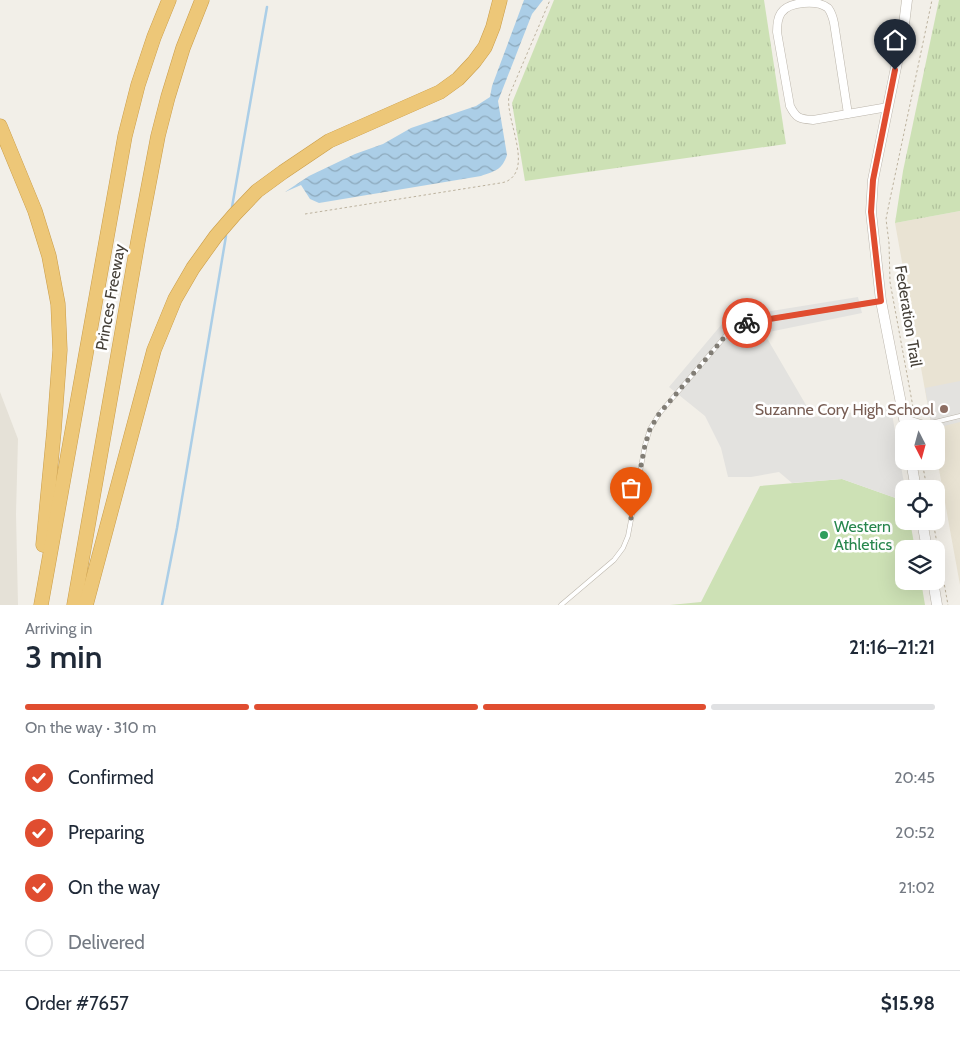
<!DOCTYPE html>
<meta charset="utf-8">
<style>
:root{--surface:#fff;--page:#f6f6f7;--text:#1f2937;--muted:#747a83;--line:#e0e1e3;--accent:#e04d30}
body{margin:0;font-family:Cabin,sans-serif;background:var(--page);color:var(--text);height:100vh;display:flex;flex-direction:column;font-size:19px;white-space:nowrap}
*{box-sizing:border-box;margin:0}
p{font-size:16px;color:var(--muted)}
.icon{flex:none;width:28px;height:28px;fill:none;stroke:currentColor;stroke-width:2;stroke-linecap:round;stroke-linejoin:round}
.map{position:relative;height:605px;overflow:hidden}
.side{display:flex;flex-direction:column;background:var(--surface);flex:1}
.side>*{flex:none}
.needle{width:32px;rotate:174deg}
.buttons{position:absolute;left:895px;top:420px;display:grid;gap:10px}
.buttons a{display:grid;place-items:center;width:50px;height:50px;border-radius:10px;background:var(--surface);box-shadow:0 5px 20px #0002;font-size:25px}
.pin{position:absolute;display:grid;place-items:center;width:42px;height:42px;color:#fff;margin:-51px -21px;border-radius:50% 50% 50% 0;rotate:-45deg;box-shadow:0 0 5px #0007}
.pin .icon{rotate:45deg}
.courier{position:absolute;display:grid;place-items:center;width:50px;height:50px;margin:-25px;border:4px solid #e04d30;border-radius:50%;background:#fff;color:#222;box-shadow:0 1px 6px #0007}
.headline em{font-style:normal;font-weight:600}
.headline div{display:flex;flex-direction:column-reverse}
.headline{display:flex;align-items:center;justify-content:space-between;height:85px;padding:0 25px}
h1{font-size:32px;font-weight:600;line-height:38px}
.bar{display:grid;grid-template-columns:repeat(4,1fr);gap:8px 5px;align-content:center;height:60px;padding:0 25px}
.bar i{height:6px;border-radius:4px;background:var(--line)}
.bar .selected{background:var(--accent)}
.bar p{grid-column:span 4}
.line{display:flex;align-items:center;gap:12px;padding:0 25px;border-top:1px solid var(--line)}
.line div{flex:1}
ol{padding:0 25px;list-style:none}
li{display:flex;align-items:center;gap:15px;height:55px}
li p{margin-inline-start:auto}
li .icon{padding:5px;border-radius:50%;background:var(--accent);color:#fff;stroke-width:4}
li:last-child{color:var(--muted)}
li i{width:28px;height:28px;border:2px solid var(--line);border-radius:50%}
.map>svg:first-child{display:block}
.residential{fill:#e5e1d7}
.education{fill:#e9e3d3}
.grass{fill:url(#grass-tufts)}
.pitch{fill:#cde1b5}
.parking{fill:#e3e2df}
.water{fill:url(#water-waves)}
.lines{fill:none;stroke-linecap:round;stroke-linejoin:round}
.stream{stroke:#abcee7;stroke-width:2.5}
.service-casing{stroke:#bcb6ac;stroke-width:5}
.minor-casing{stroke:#bcb6ac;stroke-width:9}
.tertiary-casing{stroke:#bcb6ac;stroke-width:11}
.motorway-casing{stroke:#ca9d49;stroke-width:15}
.path{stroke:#bcb29e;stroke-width:1;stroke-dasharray:2.5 2.5;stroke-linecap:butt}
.service{stroke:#fff;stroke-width:4}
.minor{stroke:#fff;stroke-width:8}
.tertiary{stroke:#fff;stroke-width:10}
.motorway{stroke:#edc778;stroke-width:14}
.done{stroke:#817d75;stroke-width:5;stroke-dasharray:0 9}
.route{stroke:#e04d30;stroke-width:6}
.education-dot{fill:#8d6e63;stroke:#fff;stroke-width:2}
.leisure-dot{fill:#2e9e5b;stroke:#fff;stroke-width:2}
.labels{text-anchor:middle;stroke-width:5;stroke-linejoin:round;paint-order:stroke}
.street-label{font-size:16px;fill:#443f37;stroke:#fff}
.education-label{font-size:16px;fill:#785e54;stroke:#fff;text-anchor:end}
.leisure-label{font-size:16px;fill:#27864d;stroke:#fff;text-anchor:start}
</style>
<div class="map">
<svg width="960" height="605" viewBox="0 0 960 605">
<defs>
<pattern id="grass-tufts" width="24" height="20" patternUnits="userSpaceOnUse" patternTransform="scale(1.25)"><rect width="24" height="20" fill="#cde1b5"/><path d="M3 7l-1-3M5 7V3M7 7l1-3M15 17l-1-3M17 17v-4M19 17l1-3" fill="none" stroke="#b1c29c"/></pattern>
<pattern id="water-waves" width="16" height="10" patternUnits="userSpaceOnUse" patternTransform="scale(1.25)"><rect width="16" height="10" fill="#abcee7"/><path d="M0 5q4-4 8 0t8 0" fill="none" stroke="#8da9bc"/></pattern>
</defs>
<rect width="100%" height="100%" fill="#f2efe8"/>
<path class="residential" d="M 0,392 L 18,439 L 16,514 L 18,605 L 0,605 Z"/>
<path class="education" d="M 960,211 L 960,585 L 936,453 L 936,429 L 932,429 L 895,223 Z"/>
<g class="grass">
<path d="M 554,0 L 764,0 L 786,144 L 525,181 L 512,103 Z"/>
<path d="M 939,0 L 960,0 L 960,211 L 895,223 L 903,171 Z"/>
</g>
<path class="pitch" d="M 842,479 L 904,501 L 904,521 L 910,521 L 915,549 L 904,549 L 904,581 L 921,581 L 925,605 L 670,605 L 701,602 L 760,486 Z"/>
<g class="parking">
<path d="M 858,297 L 862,313 L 764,333 L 813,417 L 891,408 L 905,489 L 904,489 L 904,501 L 842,479 L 792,483 L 779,472 L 751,477 L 728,477 L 721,448 L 705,416 L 669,387 L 727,318 Z"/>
<path d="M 960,381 L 960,422 L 932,429 L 925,388 Z"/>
</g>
<path class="water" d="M 524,0 L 543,0 L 532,14 L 498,101 L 507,155 C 502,170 495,171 481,176 L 319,203 L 310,199 L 301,185 L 285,192 L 309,176 L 355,154 L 383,144 L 411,128 L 476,106 L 490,97 L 492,86 Z"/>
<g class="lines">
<g class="stream">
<path d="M 232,207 L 267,7"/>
<path d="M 162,605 L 177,528 L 226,236"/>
</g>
<defs>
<g id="service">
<path d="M 906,409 L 911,419 L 927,424"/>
<path d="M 916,429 L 927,424 L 960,416"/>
<path d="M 561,605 L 614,560 L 623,548 L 628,536 L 645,445 L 650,429 L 659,414 L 728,333 L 751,322 L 881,301"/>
</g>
<path id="minor" d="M 848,114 L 834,23 C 833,18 831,12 828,8 C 818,0 789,1 781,13 C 777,19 777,26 777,32 L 790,106 C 796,118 799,119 813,120 L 888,107"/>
<g id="tertiary">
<path d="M 906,429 L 881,301 L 871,212 L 873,180 L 903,33 L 907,0"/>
<path d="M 911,461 L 916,489"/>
<path d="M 922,521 L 927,549"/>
<path d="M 933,581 L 937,605"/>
</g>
<g id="motorway">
<path d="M 0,126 L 35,211 L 49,256 L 58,304 L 60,350 L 54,431 L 43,545"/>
<path d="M 41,605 L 125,136 L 138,85 L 154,37 L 169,0"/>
<path d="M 74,605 L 138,241 L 158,136 L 168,97 L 183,48 L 202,0"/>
<path d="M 86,605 L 154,350 L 175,299 L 193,268 L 216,236 L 235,214 L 257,191 L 283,172 L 329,141 L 440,92 L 458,79 L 474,62 L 485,47 L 493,27 L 500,0"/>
</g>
</defs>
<use href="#service" class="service-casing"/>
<use href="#minor" class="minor-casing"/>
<use href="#tertiary" class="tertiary-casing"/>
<use href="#motorway" class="motorway-casing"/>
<g class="path">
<path d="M 305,214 L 494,184 C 499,183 505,183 509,180 C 532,165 505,118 509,96 L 550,0"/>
<path d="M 913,407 L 890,282 L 889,243 L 886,219 L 889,204 L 932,0"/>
<path d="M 922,461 L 927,489"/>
<path d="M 933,521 L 948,605"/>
</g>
<use href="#service" class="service"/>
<use href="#minor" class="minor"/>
<use href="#tertiary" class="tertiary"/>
<use href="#motorway" class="motorway"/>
</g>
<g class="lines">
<path class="done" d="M 631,518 L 645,445 L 650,429 L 659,414 L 728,333 L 747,323"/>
<path class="route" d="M 747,323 L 751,322 L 881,301 L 871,212 L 873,180 L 895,70"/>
</g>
<circle class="education-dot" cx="944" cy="409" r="5"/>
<circle class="leisure-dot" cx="824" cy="535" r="5"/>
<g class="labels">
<g class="street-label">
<text transform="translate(110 297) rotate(-80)" y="6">Princes Freeway</text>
<text transform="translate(909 316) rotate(81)" y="6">Federation Trail</text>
</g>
<g class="education-label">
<text x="934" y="415">Suzanne Cory High School</text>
</g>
<g class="leisure-label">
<text x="834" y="532">Western<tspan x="834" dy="18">Athletics</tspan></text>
</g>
</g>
</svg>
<div class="buttons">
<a><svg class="needle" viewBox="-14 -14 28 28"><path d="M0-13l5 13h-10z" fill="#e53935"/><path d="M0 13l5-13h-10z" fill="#747a83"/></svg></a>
<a><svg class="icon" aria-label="locate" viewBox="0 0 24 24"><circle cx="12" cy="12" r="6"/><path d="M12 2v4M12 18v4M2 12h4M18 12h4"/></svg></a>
<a><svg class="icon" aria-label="layers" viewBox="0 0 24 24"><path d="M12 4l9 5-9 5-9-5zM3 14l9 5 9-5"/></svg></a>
</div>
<div class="pin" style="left:631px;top:518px;background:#ea580c"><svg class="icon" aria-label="bag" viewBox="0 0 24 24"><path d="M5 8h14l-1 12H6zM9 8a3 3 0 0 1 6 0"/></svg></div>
<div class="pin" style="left:895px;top:70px;background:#1f2937"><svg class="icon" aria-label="home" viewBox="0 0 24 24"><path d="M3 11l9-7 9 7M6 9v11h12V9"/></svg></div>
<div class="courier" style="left:747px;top:323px"><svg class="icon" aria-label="bike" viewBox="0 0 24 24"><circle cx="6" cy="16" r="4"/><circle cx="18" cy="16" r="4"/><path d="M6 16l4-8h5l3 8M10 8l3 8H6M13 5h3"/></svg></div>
</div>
<section class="side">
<div class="headline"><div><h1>3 min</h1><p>Arriving in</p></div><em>21:16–21:21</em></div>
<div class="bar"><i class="selected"></i><i class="selected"></i><i class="selected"></i><i></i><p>On the way · 310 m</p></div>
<ol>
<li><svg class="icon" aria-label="check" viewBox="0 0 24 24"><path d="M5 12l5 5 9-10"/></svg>Confirmed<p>20:45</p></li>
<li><svg class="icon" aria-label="check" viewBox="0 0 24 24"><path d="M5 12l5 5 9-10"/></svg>Preparing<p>20:52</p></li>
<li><svg class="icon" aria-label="check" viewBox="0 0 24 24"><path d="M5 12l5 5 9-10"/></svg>On the way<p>21:02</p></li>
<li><i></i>Delivered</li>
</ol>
<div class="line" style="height:65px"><div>Order #7657</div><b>$15.98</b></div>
</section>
